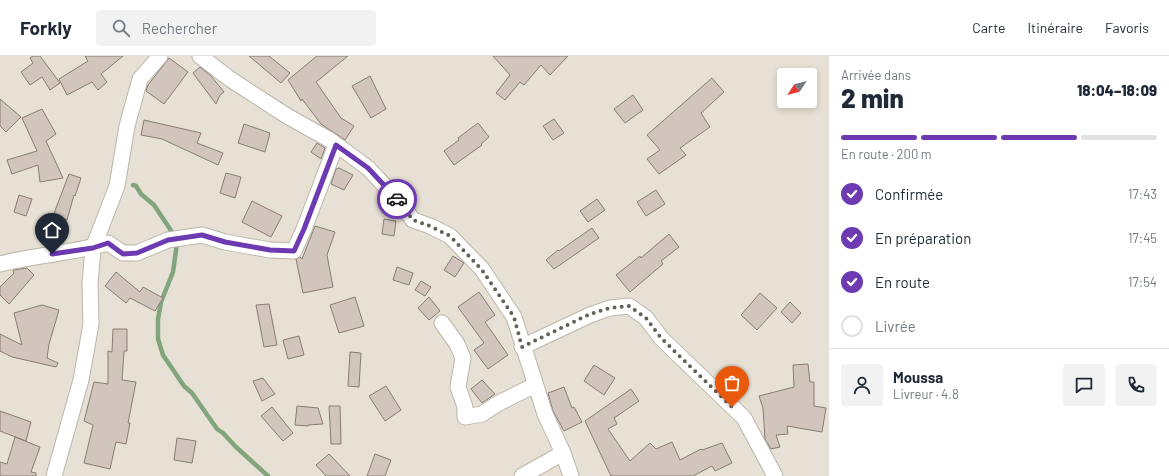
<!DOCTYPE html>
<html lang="fr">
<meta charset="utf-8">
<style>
:root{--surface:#fff;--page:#f2f2f3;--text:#1f2937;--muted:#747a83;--line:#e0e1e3;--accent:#6d3ab2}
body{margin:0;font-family:Barlow,sans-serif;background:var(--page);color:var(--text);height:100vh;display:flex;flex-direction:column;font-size:15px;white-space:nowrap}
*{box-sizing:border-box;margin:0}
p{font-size:13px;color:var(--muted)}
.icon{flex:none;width:22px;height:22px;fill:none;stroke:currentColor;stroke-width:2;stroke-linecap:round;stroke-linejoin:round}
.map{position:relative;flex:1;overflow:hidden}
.details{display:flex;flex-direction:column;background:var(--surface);width:340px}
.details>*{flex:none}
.needle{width:26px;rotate:234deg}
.buttons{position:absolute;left:777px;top:12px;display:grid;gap:8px}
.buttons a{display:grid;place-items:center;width:40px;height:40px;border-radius:4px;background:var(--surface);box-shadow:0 2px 6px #0003;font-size:20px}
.pin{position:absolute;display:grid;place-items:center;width:34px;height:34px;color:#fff;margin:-41px -17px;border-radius:50% 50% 50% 0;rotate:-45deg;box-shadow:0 0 4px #0007}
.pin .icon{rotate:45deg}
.courier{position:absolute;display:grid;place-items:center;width:40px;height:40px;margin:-20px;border:3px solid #6d3ab2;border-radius:50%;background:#fff;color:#222;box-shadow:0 1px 5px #0007}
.headline em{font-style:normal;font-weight:800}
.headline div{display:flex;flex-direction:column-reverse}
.headline{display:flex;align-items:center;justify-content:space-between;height:68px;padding:0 12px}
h1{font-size:26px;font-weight:800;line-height:30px}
.bar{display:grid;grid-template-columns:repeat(4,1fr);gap:6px 4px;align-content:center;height:48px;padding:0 12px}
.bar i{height:5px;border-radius:3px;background:var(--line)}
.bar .active{background:var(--accent)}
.bar p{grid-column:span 4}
.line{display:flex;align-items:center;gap:10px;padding:0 12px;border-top:1px solid var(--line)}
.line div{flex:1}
.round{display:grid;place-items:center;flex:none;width:42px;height:42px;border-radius:4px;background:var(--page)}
ol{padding:0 12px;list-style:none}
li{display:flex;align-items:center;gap:12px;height:44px}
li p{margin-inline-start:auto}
li .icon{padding:4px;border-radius:50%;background:var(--accent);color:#fff;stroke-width:4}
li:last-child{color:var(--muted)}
li i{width:22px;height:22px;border:2px solid var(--line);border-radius:50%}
header{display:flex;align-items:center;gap:24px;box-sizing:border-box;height:56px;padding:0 20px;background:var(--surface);border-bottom:1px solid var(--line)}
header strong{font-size:19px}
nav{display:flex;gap:22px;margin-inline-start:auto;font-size:14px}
.search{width:280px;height:36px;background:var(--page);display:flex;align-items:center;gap:10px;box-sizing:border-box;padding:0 14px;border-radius:4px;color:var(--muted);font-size:15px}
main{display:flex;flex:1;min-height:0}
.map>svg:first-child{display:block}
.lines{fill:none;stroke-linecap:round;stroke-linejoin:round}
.stream{stroke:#83a57d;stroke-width:4.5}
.building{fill:#d2c5bd;stroke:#887d75}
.street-casing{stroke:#bcb6aa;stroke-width:17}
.street{stroke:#fff;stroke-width:15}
.done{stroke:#646159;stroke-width:4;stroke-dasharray:0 7.2}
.route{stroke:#6d3ab2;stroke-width:5}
</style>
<header>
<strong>Forkly</strong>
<div class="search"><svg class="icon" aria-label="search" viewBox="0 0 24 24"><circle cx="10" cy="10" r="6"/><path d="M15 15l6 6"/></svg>Rechercher</div>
<nav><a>Carte</a><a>Itinéraire</a><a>Favoris</a></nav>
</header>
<main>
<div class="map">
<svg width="829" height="420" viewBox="0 0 829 420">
<rect width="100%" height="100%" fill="#e7e0d4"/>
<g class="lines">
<path class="stream" d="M 133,129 L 136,130 L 141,138 L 154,149 L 174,179 L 177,187 L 173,216 L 161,246 L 158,263 L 158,283 L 163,299 L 184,330 L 192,337 L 217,373 L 223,377 L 236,391 L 268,420"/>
</g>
<g class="building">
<path d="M 33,0 L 40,0 L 60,27 L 50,34 L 42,21 L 30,29 L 21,16 L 33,7 L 30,2 Z"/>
<path d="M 85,0 L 123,0 L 101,18 L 107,26 L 98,34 L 92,26 L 67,39 L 59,23 L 88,5 Z"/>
<path d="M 249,0 L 269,0 L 290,17 L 281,27 Z"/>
<path d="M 317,0 L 348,0 L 316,26 L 341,62 L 354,70 L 345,84 L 321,68 L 302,43 L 301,45 L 288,24 Z"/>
<path d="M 493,0 L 568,0 L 550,19 L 541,9 L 524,29 L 520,26 L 505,44 L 496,37 L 510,19 Z"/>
<path d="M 169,2 L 188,16 L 164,48 L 146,35 L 148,29 Z"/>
<path d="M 200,11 L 211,20 L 224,36 L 220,39 L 216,48 L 193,17 Z"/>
<path d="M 370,20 L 386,53 L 371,62 L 352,30 Z"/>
<path d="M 712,22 L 724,36 L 701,57 L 710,71 L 680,92 L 686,99 L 659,118 L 647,103 L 660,94 L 647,79 Z"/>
<path d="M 633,39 L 643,54 L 625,67 L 614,53 Z"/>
<path d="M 0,43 L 21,61 L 6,76 L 0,70 Z"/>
<path d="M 42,53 L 56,78 L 46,85 L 63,122 L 40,126 L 38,109 L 12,118 L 7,104 L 37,95 L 22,62 Z"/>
<path d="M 554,63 L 564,77 L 553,84 L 543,70 Z"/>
<path d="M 144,64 L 201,77 L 197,87 L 223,97 L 218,109 L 162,83 L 141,79 Z"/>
<path d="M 478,67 L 489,81 L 481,88 L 482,89 L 454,109 L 444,95 L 459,84 L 458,82 Z"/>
<path d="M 244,68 L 270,77 L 265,96 L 238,87 Z"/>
<path d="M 317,87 L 325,92 L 321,103 L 311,96 Z"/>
<path d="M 339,112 L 353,119 L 344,134 L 331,128 L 336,113 Z"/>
<path d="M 226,117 L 241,121 L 235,142 L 220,137 Z"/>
<path d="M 69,118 L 81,122 L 75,140 L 74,139 L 67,164 L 53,160 Z"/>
<path d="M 656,134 L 665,148 L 646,160 L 637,146 Z"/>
<path d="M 19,139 L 32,143 L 26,160 L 14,156 Z"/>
<path d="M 597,143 L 605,154 L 588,166 L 580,155 Z"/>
<path d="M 252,145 L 282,160 L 271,181 L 242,166 Z"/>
<path d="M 384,163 L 396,165 L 394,180 L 382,178 Z"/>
<path d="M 315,170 L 335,176 L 327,199 L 333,231 L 303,237 L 296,203 L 300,201 L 302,203 Z"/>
<path d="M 592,172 L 599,182 L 554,213 L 546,204 L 558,194 L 559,195 Z"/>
<path d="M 669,178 L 679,191 L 661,205 L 663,208 L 630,236 L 616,219 L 640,200 L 641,202 Z"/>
<path d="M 453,200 L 464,207 L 455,221 L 444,214 Z"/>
<path d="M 397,211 L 413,217 L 409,229 L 393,224 Z"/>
<path d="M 27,212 L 34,219 L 9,248 L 0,239 L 0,231 L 14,217 L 13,215 L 14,214 Z"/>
<path d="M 116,216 L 140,236 L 143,231 L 163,242 L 155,255 L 130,242 L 126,247 L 105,230 Z"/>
<path d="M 421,225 L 431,231 L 425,240 L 415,234 Z"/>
<path d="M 479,236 L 495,259 L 485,266 L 508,299 L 488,313 L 474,294 L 484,287 L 458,251 Z"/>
<path d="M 760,237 L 777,252 L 757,274 L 741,259 Z"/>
<path d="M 355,241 L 364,270 L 339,277 L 330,249 Z"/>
<path d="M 429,241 L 440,255 L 429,264 L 418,252 Z"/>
<path d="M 790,246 L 801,257 L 792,267 L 781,256 Z"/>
<path d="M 269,248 L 277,289 L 264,291 L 256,249 Z"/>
<path d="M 42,249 L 59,254 L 49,288 L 47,302 L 58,307 L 56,311 L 12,301 L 0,295 L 0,278 L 22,289 L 14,257 Z"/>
<path d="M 113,273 L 127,273 L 127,295 L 124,295 L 122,324 L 136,326 L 128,367 L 130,367 L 126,388 L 116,386 L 110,413 L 84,407 L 93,369 L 84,365 L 94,326 L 108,328 L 108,295 L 112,296 Z"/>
<path d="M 299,280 L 304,299 L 288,303 L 283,284 Z"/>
<path d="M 350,296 L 361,297 L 359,331 L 348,330 Z"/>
<path d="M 808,308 L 810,326 L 814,326 L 814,350 L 826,352 L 822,376 L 787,370 L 788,378 L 776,379 L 780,391 L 771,393 L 765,383 L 763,352 L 759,340 L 794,331 L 793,309 Z"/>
<path d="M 594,309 L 615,322 L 604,339 L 584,325 Z"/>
<path d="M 263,322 L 275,338 L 262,345 L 253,325 Z"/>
<path d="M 482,324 L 495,338 L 482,347 L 471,333 Z"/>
<path d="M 386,330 L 401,354 L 385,365 L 369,340 Z"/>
<path d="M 564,331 L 572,352 L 574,351 L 582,366 L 564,375 L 553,355 L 548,337 Z"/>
<path d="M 631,333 L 639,345 L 614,362 L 617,368 L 608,373 L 630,405 L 650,387 L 656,393 L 672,386 L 680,404 L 701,393 L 702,394 L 722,387 L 732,407 L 715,415 L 712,410 L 693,420 L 611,420 L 585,365 Z"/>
<path d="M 297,350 L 318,352 L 323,368 L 308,369 L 308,370 L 295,369 Z"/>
<path d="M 329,350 L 340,350 L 341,388 L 331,388 Z"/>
<path d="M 272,351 L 293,377 L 283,385 L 261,360 Z"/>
<path d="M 0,355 L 31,366 L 26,385 L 0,375 Z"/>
<path d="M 15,381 L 40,391 L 31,416 L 36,417 L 36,420 L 0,420 L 0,406 L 7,408 Z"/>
<path d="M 177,382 L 196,385 L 192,407 L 174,404 Z"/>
<path d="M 329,398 L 350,420 L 326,420 L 316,409 Z"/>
<path d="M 375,398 L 391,404 L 385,420 L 367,420 Z"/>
</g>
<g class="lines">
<defs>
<g id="street">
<path d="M 200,0 L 230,23 L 287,60 L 330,84 L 368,112 L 397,143 L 413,164 L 430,170 L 450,180 L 482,213 L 514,261 L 545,358 L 563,397 L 571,420"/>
<path d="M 0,208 C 36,199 73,197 108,187 L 123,197 L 137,197 L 168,184 L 202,179 L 225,186 L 270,194 L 294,195 L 304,173 L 336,89"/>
<path d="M 442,267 L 457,288 L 463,302 L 458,331 L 465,351 L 465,361 L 482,358 L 497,348 L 535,329"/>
<path d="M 522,291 L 590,259 L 610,252 L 629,250 L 646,262 L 661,282 L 744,362 L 775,420"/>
<path d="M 54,420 L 81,324 L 91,268 L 90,228 L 93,192 L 117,130 L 127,70 L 140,23 L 160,0"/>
<path d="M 522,420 L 563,397"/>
</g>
</defs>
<use href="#street" class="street-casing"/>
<use href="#street" class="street"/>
</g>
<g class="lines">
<path class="done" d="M 397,143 L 413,164 L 430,170 L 450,180 L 482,214 L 514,261 L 522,291 L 590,258 L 610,252 L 629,250 L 646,262 L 661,282 L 732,351"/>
<path class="route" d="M 52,198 L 93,192 L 108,187 L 123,198 L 137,197 L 168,184 L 202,179 L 225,186 L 270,194 L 294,195 L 304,173 L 336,89 L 368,112 L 397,143"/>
</g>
</svg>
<div class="buttons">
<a><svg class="needle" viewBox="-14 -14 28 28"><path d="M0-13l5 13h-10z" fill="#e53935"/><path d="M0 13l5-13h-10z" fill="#747a83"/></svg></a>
</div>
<div class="pin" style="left:732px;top:351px;background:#ea580c"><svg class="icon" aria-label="bag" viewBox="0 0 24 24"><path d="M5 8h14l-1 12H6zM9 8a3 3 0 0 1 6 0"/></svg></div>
<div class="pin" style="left:52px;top:198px;background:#1f2937"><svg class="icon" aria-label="home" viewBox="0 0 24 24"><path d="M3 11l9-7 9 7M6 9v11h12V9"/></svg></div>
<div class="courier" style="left:397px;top:143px"><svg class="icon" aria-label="car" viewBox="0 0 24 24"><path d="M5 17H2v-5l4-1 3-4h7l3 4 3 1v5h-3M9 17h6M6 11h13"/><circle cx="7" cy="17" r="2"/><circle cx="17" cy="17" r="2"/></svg></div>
</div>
<section class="details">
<div class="headline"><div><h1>2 min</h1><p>Arrivée dans</p></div><em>18:04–18:09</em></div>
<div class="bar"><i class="active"></i><i class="active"></i><i class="active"></i><i></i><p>En route · 200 m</p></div>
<ol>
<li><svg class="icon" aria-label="check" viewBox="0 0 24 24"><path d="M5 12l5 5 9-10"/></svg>Confirmée<p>17:43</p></li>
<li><svg class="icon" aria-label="check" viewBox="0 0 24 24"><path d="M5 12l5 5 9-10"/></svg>En préparation<p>17:45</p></li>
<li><svg class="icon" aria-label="check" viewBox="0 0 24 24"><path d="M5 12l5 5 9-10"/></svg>En route<p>17:54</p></li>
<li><i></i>Livrée</li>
</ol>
<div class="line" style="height:72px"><a class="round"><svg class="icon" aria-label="person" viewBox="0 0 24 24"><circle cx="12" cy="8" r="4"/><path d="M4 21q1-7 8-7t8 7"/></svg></a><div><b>Moussa</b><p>Livreur · 4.8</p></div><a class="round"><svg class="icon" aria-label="chat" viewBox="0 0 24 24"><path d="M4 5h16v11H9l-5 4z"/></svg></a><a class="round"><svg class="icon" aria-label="phone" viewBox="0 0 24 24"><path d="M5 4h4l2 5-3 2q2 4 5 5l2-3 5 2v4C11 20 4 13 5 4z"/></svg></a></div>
</section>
</main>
